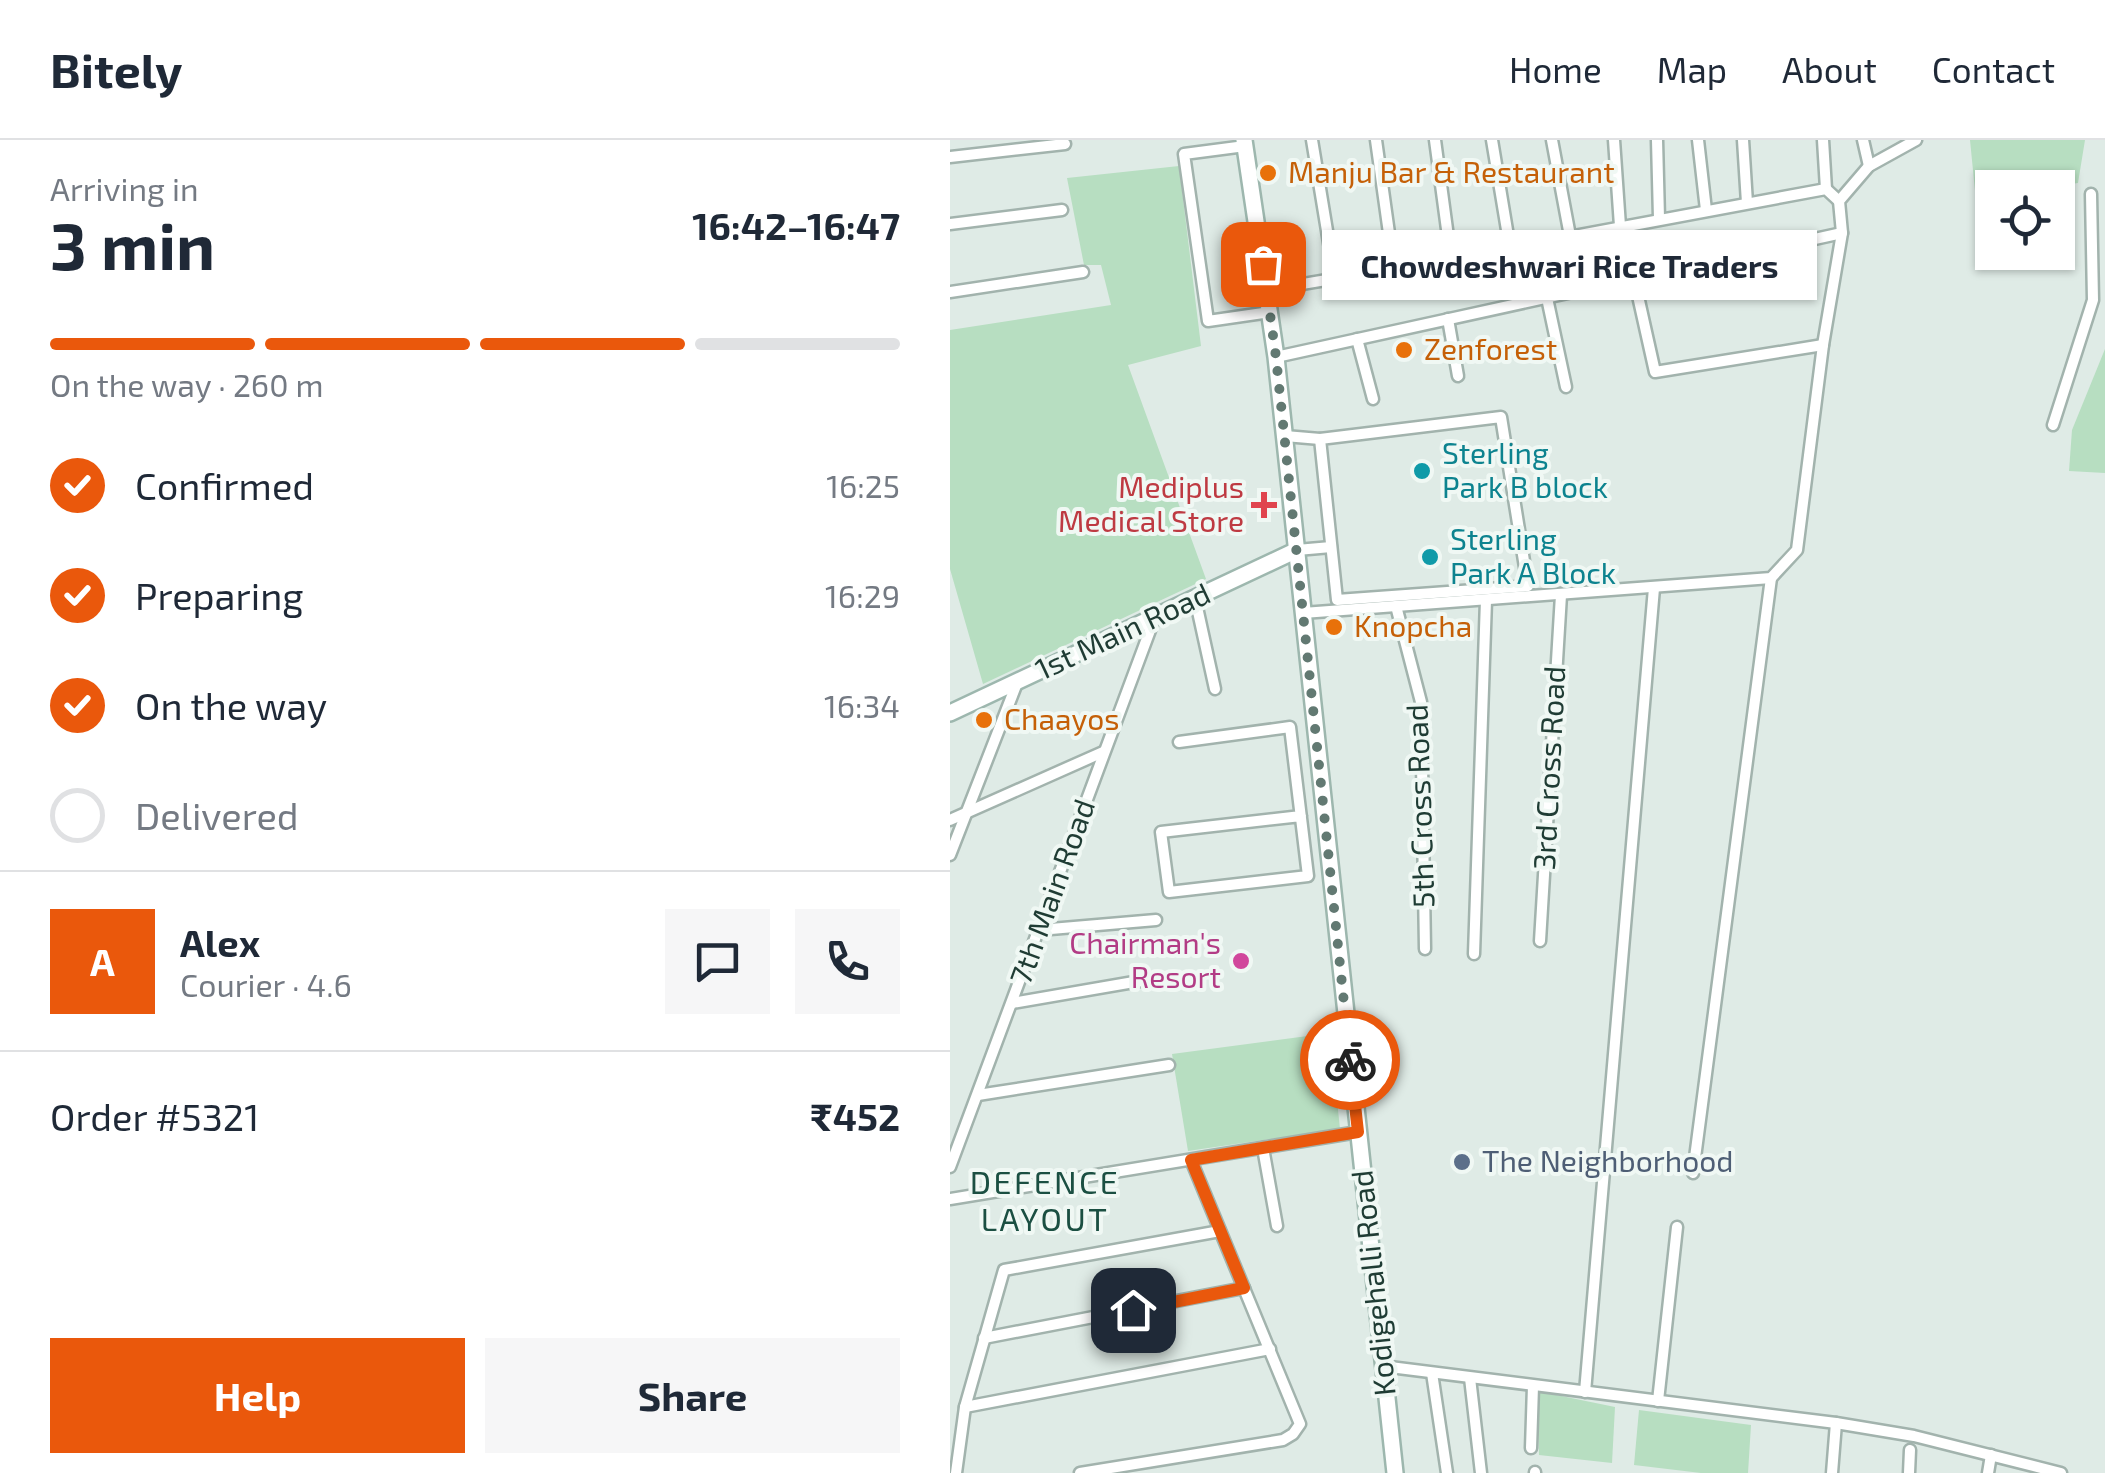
<!DOCTYPE html>
<meta charset="utf-8">
<style>
:root{--surface:#fff;--page:#f6f6f7;--text:#1f2937;--muted:#747a83;--line:#e0e1e3;--accent:#ea580c}
body{margin:0;font-family:"Exo 2",sans-serif;background:var(--page);color:var(--text);height:100vh;display:flex;flex-direction:column;font-size:38px;white-space:nowrap}
*{box-sizing:border-box;margin:0}
p{font-size:32px;color:var(--muted)}
.icon{flex:none;width:55px;height:55px;fill:none;stroke:currentColor;stroke-width:2;stroke-linecap:round;stroke-linejoin:round}
.map{position:relative;flex:1;overflow:hidden}
.panel{display:flex;flex-direction:column;background:var(--surface);width:950px}
.panel>*{flex:none}
.buttons{position:absolute;left:1025px;top:30px;display:grid;gap:20px}
.buttons a{display:grid;place-items:center;width:100px;height:100px;border-radius:0px;background:var(--surface);box-shadow:0 2px 8px #0004;font-size:50px}
.pin{position:absolute;display:grid;place-items:center;width:85px;height:85px;color:#fff;margin:-42px;border-radius:20px;box-shadow:0 5px 15px #0006}
.courier{position:absolute;display:grid;place-items:center;width:100px;height:100px;margin:-50px;border:8px solid #ea580c;border-radius:50%;background:#fff;color:#222;box-shadow:0 2px 12px #0007}
.bubble{position:absolute;height:70px;border-radius:0px;background:var(--surface);box-shadow:0 2px 8px #0004;font-size:32px;font-weight:700;line-height:70px;text-align:center}
.summary em{font-style:normal;font-weight:700}
.summary div{display:flex;flex-direction:column-reverse}
.summary{display:flex;align-items:center;justify-content:space-between;height:170px;padding:0 50px}
h1{font-size:65px;font-weight:700;line-height:75px}
.bar{display:grid;grid-template-columns:repeat(4,1fr);gap:15px 10px;align-content:center;height:120px;padding:0 50px}
.bar i{height:12px;border-radius:8px;background:var(--line)}
.bar .current{background:var(--accent)}
.bar p{grid-column:span 4}
.line{display:flex;align-items:center;gap:25px;padding:0 50px;border-top:2px solid var(--line)}
.line div{flex:1}
.round{display:grid;place-items:center;flex:none;width:105px;height:105px;border-radius:0px;background:var(--page)}
ol{padding:0 50px;list-style:none}
li{display:flex;align-items:center;gap:30px;height:110px}
li p{margin-inline-start:auto}
li .icon{padding:10px;border-radius:50%;background:var(--accent);color:#fff;stroke-width:4}
li:last-child{color:var(--muted)}
li i{width:55px;height:55px;border:5px solid var(--line);border-radius:50%}
.action{display:flex;gap:20px;margin-top:auto;padding:20px 50px}
.action a{flex:1;height:115px;border-radius:0px;background:var(--accent);color:#fff;font-size:40px;font-weight:700;line-height:115px;text-align:center}
.action a+a{background:var(--page);color:var(--text)}
header{display:flex;align-items:center;gap:60px;box-sizing:border-box;height:140px;padding:0 50px;background:var(--surface);border-bottom:2px solid var(--line)}
header strong{font-size:48px}
nav{display:flex;gap:55px;margin-inline-start:auto;font-size:35px}
main{display:flex;flex:1;min-height:0}
.map>svg:first-child{display:block}
.green{fill:#b7dec1}
.lines{fill:none;stroke-linecap:round;stroke-linejoin:round}
.street-casing{stroke:#a2b3ad;stroke-width:15}
.secondary-casing{stroke:#9db7ae;stroke-width:20}
.street{stroke:#fff;stroke-width:10}
.secondary{stroke:#fff;stroke-width:15}
.done{stroke:#627972;stroke-width:10;stroke-dasharray:0 18}
.route{stroke:#ea580c;stroke-width:12}
.food-dot{fill:#e8710a;stroke:#f0f8f4;stroke-width:4}
.culture-dot{fill:#0f9aa8;stroke:#f0f8f4;stroke-width:4}
.health-dot{fill:#e0444e;stroke:#f0f8f4;stroke-width:4}
.hotel-dot{fill:#d1479c;stroke:#f0f8f4;stroke-width:4}
.service-dot{fill:#5c6f8a;stroke:#f0f8f4;stroke-width:4}
.labels{text-anchor:middle;stroke-width:8;stroke-linejoin:round;paint-order:stroke}
.food-label{font-size:30px;fill:#c56008;stroke:#f0f8f4;text-anchor:start}
.culture-label{font-size:30px;fill:#0d838f;stroke:#f0f8f4;text-anchor:start}
.health-label{font-size:30px;fill:#be3a42;stroke:#f0f8f4;text-anchor:end}
.street-label{font-size:30px;fill:#1f3c34;stroke:#f0f8f4}
.hotel-label{font-size:30px;fill:#b23c85;stroke:#f0f8f4;text-anchor:end}
.service-label{font-size:30px;fill:#4e5e75;stroke:#f0f8f4;text-anchor:start}
.neighbourhood-label{font-size:32px;letter-spacing:2.5px;fill:#1b4f42;stroke:#f0f8f4}
</style>
<header>
<strong>Bitely</strong>
<nav><a>Home</a><a>Map</a><a>About</a><a>Contact</a></nav>
</header>
<main>
<section class="panel">
<div class="summary"><div><h1>3 min</h1><p>Arriving in</p></div><em>16:42–16:47</em></div>
<div class="bar"><i class="current"></i><i class="current"></i><i class="current"></i><i></i><p>On the way · 260 m</p></div>
<ol>
<li><svg class="icon" aria-label="check" viewBox="0 0 24 24"><path d="M5 12l5 5 9-10"/></svg>Confirmed<p>16:25</p></li>
<li><svg class="icon" aria-label="check" viewBox="0 0 24 24"><path d="M5 12l5 5 9-10"/></svg>Preparing<p>16:29</p></li>
<li><svg class="icon" aria-label="check" viewBox="0 0 24 24"><path d="M5 12l5 5 9-10"/></svg>On the way<p>16:34</p></li>
<li><i></i>Delivered</li>
</ol>
<div class="line" style="height:180px"><b class="round" style="background:var(--accent);color:#fff">A</b><div><b>Alex</b><p>Courier · 4.6</p></div><a class="round"><svg class="icon" aria-label="chat" viewBox="0 0 24 24"><path d="M4 5h16v11H9l-5 4z"/></svg></a><a class="round"><svg class="icon" aria-label="phone" viewBox="0 0 24 24"><path d="M5 4h4l2 5-3 2q2 4 5 5l2-3 5 2v4C11 20 4 13 5 4z"/></svg></a></div>
<div class="line" style="height:130px"><div>Order #5321</div><b>₹452</b></div>
<div class="action"><a>Help</a><a>Share</a></div>
</section>
<div class="map">
<svg width="1155" height="1333" viewBox="0 0 1155 1333">
<rect width="100%" height="100%" fill="#dfebe6"/>
<g class="green">
<path d="M 1020,0 L 1135,0 L 1128,43 L 1101,47 L 1042,48 L 1042,58 L 1026,61 Z"/>
<path d="M 229,26 L 251,206 L 178,225 L 256,439 L 33,544 L 0,429 L 0,190 L 161,165 L 151,125 L 134,125 L 117,38 Z"/>
<path d="M 1155,209 L 1155,333 L 1119,331 L 1122,290 Z"/>
<path d="M 380,893 L 390,989 L 238,1011 L 222,914 Z"/>
<path d="M 587,1251 L 665,1267 L 662,1323 L 589,1315 Z"/>
<path d="M 689,1270 L 801,1285 L 798,1333 L 751,1333 L 684,1325 Z"/>
</g>
<g class="lines">
<defs>
<g id="street">
<path d="M 362,0 L 385,139"/>
<path d="M 426,0 L 444,129"/>
<path d="M 485,0 L 501,119"/>
<path d="M 542,0 L 560,108"/>
<path d="M 602,0 L 620,96"/>
<path d="M 664,0 L 670,86"/>
<path d="M 707,0 L 709,78"/>
<path d="M 748,0 L 756,70"/>
<path d="M 793,0 L 797,63"/>
<path d="M 873,0 L 876,49"/>
<path d="M 913,0 L 919,26"/>
<path d="M 295,6 L 234,14 L 258,181 L 320,172"/>
<path d="M 0,17 L 115,4"/>
<path d="M 0,84 L 112,70"/>
<path d="M 684,138 L 705,232 L 873,205"/>
<path d="M 317,150 L 501,119 L 876,49 L 889,61"/>
<path d="M 0,152 L 133,132"/>
<path d="M 597,158 L 616,247"/>
<path d="M 498,179 L 508,236"/>
<path d="M 407,199 L 423,259"/>
<path d="M 326,217 L 892,93"/>
<path d="M 551,277 L 578,446 L 387,460 L 370,299 Z"/>
<path d="M 1103,285 L 1143,160 L 1141,54"/>
<path d="M 335,296 L 370,299"/>
<path d="M 347,410 L 381,407"/>
<path d="M 245,458 L 265,549"/>
<path d="M 446,466 L 471,562 L 475,809"/>
<path d="M 353,473 L 821,438 L 847,410 L 873,205 L 892,93 L 889,61 L 919,26 L 966,0"/>
<path d="M 229,602 L 340,587 L 358,736 L 219,752 L 211,692 L 351,676"/>
<path d="M 0,680 L 153,612"/>
<path d="M 0,715 L 67,543"/>
<path d="M 89,790 L 206,780"/>
<path d="M 590,801 L 611,455"/>
<path d="M 524,814 L 536,460"/>
<path d="M 62,863 L 207,838"/>
<path d="M 28,955 L 219,925"/>
<path d="M 313,1008 L 327,1086"/>
<path d="M 0,1027 L 205,477"/>
<path d="M 743,1033 L 821,438"/>
<path d="M 0,1059 L 408,992"/>
<path d="M 34,1198 L 294,1148"/>
<path d="M 432,1226 L 886,1283 L 964,1296 L 1111,1333"/>
<path d="M 482,1233 L 497,1333"/>
<path d="M 520,1238 L 531,1333"/>
<path d="M 635,1252 L 704,448"/>
<path d="M 708,1261 L 727,1087"/>
<path d="M 15,1267 L 320,1209"/>
<path d="M 581,1308 L 583,1246"/>
<path d="M 585,1332 L 585,1333"/>
<path d="M 6,1333 L 15,1267 L 54,1130 L 270,1091"/>
<path d="M 130,1333 L 333,1300 L 343,1294 L 350,1284 L 241,1020"/>
<path d="M 882,1333 L 886,1283"/>
<path d="M 959,1333 L 960,1310"/>
<path d="M 1038,1333 L 1041,1315"/>
</g>
<g id="secondary">
<path d="M 294,0 L 326,217 L 445,1333"/>
<path d="M 0,573 L 347,410"/>
</g>
</defs>
<use href="#street" class="street-casing"/>
<use href="#secondary" class="secondary-casing"/>
<use href="#street" class="street"/>
<use href="#secondary" class="secondary"/>
</g>
<g class="lines">
<path class="done" d="M 313,124 L 326,217 L 400,920"/>
<path class="route" d="M 183,1170 L 294,1148 L 241,1020 L 408,992 L 400,920"/>
</g>
<g class="food-dot">
<circle cx="318" cy="33" r="10"/>
<circle cx="454" cy="210" r="10"/>
<circle cx="384" cy="487" r="10"/>
<circle cx="34" cy="580" r="10"/>
</g>
<g class="culture-dot">
<circle cx="472" cy="331" r="10"/>
<circle cx="480" cy="417" r="10"/>
</g>
<path class="health-dot" d="M309 350h10v10h10v10h-10v10h-10v-10h-10v-10h10z"/>
<circle class="hotel-dot" cx="291" cy="821" r="10"/>
<circle class="service-dot" cx="512" cy="1022" r="10"/>
<g class="labels">
<g class="food-label">
<text x="338" y="43">Manju Bar &amp; Restaurant</text>
<text x="474" y="220">Zenforest</text>
<text x="404" y="497">Knopcha</text>
<text x="54" y="590">Chaayos</text>
</g>
<g class="culture-label">
<text x="492" y="324">Sterling<tspan x="492" dy="34">Park B block</tspan></text>
<text x="500" y="410">Sterling<tspan x="500" dy="34">Park A Block</tspan></text>
</g>
<g class="health-label">
<text x="294" y="358">Mediplus<tspan x="294" dy="34">Medical Store</tspan></text>
</g>
<g class="street-label">
<text transform="translate(173 492) rotate(-25)" y="10">1st Main Road</text>
<text transform="translate(600 628) rotate(-87)" y="10">3rd Cross Road</text>
<text transform="translate(471 666) rotate(-92)" y="10">5th Cross Road</text>
<text transform="translate(103 752) rotate(-70)" y="10">7th Main Road</text>
<text transform="translate(424 1143) rotate(-96)" y="10">Kodigehalli Road</text>
</g>
<g class="hotel-label">
<text x="271" y="814">Chairman's<tspan x="271" dy="34">Resort</tspan></text>
</g>
<g class="service-label">
<text x="532" y="1032">The Neighborhood</text>
</g>
<g class="neighbourhood-label">
<text x="95" y="1054">DEFENCE<tspan x="95" dy="37">LAYOUT</tspan></text>
</g>
</g>
</svg>
<div class="buttons">
<a><svg class="icon" aria-label="locate" viewBox="0 0 24 24"><circle cx="12" cy="12" r="6"/><path d="M12 2v4M12 18v4M2 12h4M18 12h4"/></svg></a>
</div>
<div class="pin" style="left:313px;top:124px;background:#ea580c"><svg class="icon" aria-label="bag" viewBox="0 0 24 24"><path d="M5 8h14l-1 12H6zM9 8a3 3 0 0 1 6 0"/></svg></div>
<div class="pin" style="left:183px;top:1170px;background:#1f2937"><svg class="icon" aria-label="home" viewBox="0 0 24 24"><path d="M3 11l9-7 9 7M6 9v11h12V9"/></svg></div>
<div class="courier" style="left:400px;top:920px"><svg class="icon" aria-label="bike" viewBox="0 0 24 24"><circle cx="6" cy="16" r="4"/><circle cx="18" cy="16" r="4"/><path d="M6 16l4-8h5l3 8M10 8l3 8H6M13 5h3"/></svg></div>
<div class="bubble" style="left:372px;top:90px;width:495px">Chowdeshwari Rice Traders</div>
</div>
</main>
